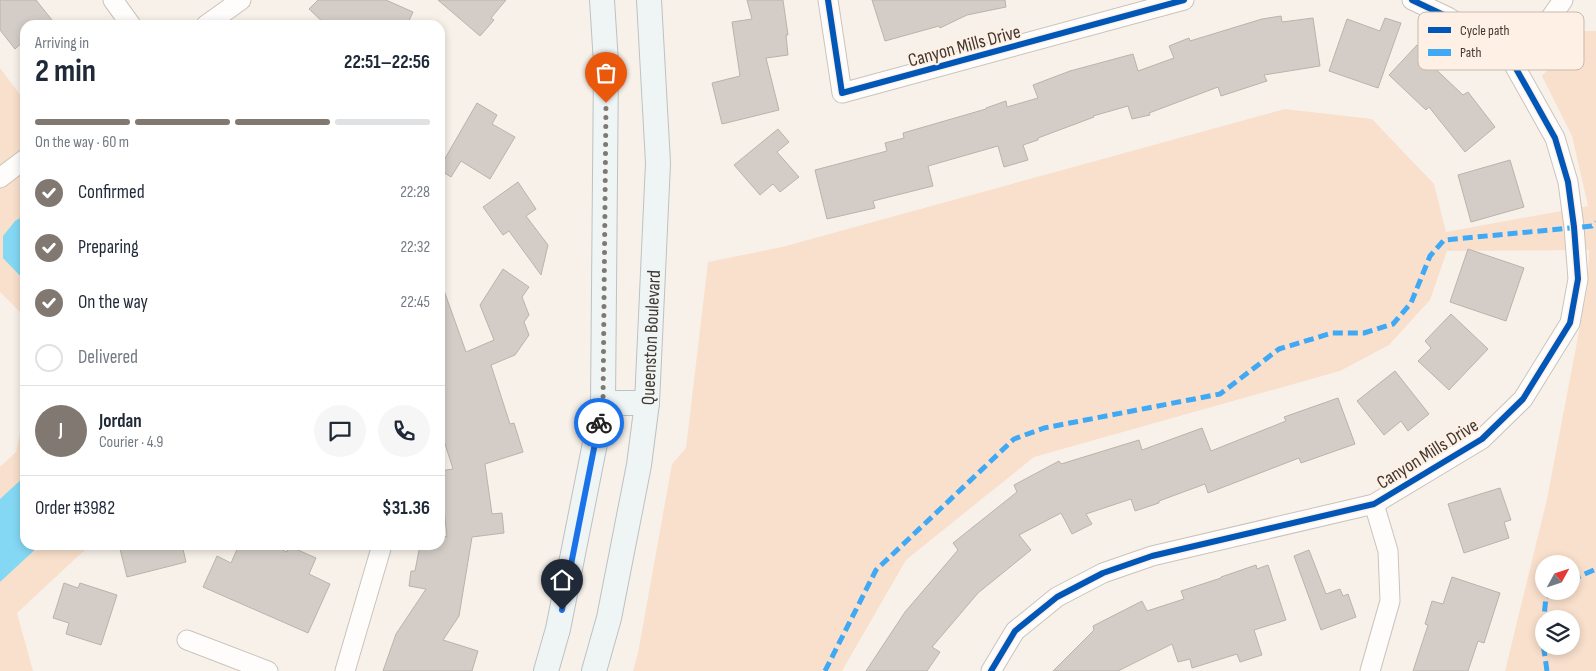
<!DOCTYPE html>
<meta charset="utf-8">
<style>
:root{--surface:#fff;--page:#f6f6f7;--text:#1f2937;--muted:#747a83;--line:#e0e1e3;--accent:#817971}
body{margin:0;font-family:"Sofia Sans Condensed",sans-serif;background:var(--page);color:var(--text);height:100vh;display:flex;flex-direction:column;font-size:19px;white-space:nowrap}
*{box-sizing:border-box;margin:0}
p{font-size:16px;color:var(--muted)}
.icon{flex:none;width:28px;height:28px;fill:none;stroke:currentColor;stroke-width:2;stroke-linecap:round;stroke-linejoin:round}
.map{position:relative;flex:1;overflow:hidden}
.drawer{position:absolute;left:20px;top:20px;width:425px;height:530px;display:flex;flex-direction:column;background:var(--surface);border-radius:15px;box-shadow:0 2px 8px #0003}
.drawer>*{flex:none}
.needle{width:32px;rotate:50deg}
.controls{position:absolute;left:1535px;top:555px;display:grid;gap:10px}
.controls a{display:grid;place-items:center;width:45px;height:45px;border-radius:50%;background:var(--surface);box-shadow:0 2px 8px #0003;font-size:25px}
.pin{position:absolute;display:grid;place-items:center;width:42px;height:42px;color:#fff;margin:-51px -21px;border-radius:50% 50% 50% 0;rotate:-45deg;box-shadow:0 0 5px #0007}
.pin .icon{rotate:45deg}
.courier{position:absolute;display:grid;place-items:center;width:50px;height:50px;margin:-25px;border:4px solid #1a73e8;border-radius:50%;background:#fff;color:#222;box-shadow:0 1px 6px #0007}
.overview em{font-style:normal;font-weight:700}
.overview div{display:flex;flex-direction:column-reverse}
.overview{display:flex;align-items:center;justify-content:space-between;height:85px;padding:0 15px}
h1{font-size:32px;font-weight:700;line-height:38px}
.bar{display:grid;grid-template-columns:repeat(4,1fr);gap:8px 5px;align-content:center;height:60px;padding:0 15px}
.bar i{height:6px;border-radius:4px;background:var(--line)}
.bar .current{background:var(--accent)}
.bar p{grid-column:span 4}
.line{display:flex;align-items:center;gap:12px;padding:0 15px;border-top:1px solid var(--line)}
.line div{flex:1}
.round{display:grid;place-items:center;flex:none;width:52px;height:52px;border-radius:26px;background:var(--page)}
ol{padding:0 15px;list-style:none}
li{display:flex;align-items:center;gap:15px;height:55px}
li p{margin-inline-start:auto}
li .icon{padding:5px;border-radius:50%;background:var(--accent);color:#fff;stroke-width:4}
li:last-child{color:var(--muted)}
li i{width:28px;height:28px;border:2px solid var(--line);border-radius:50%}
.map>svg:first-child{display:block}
.green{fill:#f9e0cc;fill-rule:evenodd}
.water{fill:#84d8f4}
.building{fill:#d4cdc7;stroke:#bab3ac}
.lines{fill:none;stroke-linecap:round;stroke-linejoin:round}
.minor-casing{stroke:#cac3bc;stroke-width:21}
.major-casing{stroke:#bcc2c2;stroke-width:26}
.minor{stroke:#fefdfc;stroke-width:19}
.major{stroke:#eff4f5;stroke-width:24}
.quiet{stroke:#3fa9f5;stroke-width:5;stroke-dasharray:10 5;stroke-linecap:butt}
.cycleway-casing{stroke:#fef0e4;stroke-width:9}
.cycleway{stroke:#0057b8;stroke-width:6}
.done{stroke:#817971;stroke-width:5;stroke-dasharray:0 9}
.route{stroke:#1a73e8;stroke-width:6}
.labels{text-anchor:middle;stroke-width:4;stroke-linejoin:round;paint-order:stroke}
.street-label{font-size:19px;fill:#413830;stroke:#fef0e4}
.key{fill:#fef0e4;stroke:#c5b9ae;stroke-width:1}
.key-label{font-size:14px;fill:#413830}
</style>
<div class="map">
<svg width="1596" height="671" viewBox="0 0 1596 671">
<rect width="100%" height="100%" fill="#f8f1ea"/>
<g class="green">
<path d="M 1581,31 L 1596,31 L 1596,671 L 1505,671 L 1547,499 L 1588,284 L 1589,250 L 1447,251 L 1430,300 L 1389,345 L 1340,371 L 1034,457 L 906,560 L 842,671 L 633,671 L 638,653 L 672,464 L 686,448 L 708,262 L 782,247 L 1285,109 L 1372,119 L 1434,184 L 1446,232 L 1588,206 L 1572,136 L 1542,76 ZM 1544,564 L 1571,564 L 1571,591 L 1544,591 ZM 1544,619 L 1571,619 L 1571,646 L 1544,646 Z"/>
<path d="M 0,68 L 25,101 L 25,317 L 0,292 Z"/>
<path d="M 25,409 L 25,545 L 90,545 L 17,613 L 33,671 L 0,671 L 0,467 L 16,452 Z"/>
</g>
<g class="water">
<path d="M 25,215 L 25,281 L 3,258 L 3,236 L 15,221 Z"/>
<path d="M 25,476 L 25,545 L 40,545 L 0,582 L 0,499 Z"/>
</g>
<g class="building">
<path d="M 0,0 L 36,0 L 56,25 L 25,25 L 25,40 L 15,49 L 0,30 Z"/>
<path d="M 318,0 L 386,0 L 413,12 L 407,25 L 326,25 L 309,9 Z"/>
<path d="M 438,0 L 506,0 L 491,18 L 494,20 L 480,36 Z"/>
<path d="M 747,0 L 783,0 L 788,35 L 786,35 L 788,55 L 766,58 L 779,110 L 722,124 L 712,83 L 740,76 L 732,22 L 752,19 Z"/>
<path d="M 872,0 L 1005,0 L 1006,7 L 967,15 L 940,28 L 939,26 L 885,41 Z"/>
<path d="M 1281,16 L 1282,22 L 1313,18 L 1320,66 L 1264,75 L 1267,81 L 1221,96 L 1218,87 L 1149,113 L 1150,115 L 1132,119 L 1128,106 L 1093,116 L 1094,117 L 1038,138 L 1038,140 L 1023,145 L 1028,160 L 1004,167 L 998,146 L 928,166 L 933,186 L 873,201 L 875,208 L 827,219 L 815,170 L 887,151 L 885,143 L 904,138 L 903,133 L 986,109 L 986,108 L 1006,101 L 1007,107 L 1038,98 L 1033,85 L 1070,71 L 1133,54 L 1138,71 L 1174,58 L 1169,46 L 1189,38 L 1190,41 L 1262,19 Z"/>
<path d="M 1385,18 L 1401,23 L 1378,88 L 1329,71 L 1347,19 L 1380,31 Z"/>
<path d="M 1417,45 L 1429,57 L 1426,60 L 1463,95 L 1468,92 L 1495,127 L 1465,152 L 1429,107 L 1426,110 L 1389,75 Z"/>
<path d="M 477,103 L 497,115 L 492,124 L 515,137 L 490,179 L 461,161 L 451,177 L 440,170 L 440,167 Z"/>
<path d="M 778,129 L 789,142 L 777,152 L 799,177 L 780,192 L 773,184 L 760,195 L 734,165 Z"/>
<path d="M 1510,160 L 1524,207 L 1471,222 L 1458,175 Z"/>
<path d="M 518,182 L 536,209 L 526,216 L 548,245 L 541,275 L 509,231 L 503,235 L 483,207 Z"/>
<path d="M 1468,249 L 1524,268 L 1506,321 L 1450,302 Z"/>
<path d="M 503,269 L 529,287 L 522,297 L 529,315 L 524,322 L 529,335 L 515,355 L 491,365 L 510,424 L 514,423 L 523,452 L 485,464 L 492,514 L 502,513 L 504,533 L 472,537 L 459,616 L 443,640 L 478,651 L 472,671 L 383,671 L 396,634 L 426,589 L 409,586 L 411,571 L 415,571 L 420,545 L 440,545 L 440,535 L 447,537 L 440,471 L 453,469 L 440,428 L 440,286 L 442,285 L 466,352 L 494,340 L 480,305 Z"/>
<path d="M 1451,314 L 1488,349 L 1449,390 L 1418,361 L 1431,348 L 1425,341 Z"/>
<path d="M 1395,371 L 1429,414 L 1408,431 L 1401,421 L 1384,435 L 1357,401 Z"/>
<path d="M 1338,398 L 1355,444 L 1301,463 L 1299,458 L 1208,493 L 1205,484 L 1159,501 L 1159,503 L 1135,511 L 1131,499 L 1086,514 L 1092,524 L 1072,534 L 1061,513 L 1019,535 L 1031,550 L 978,593 L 932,647 L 940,652 L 927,671 L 866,671 L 905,612 L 958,550 L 953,543 L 1017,492 L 1014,485 L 1059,461 L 1061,464 L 1139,440 L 1142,450 L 1202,428 L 1211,451 L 1286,421 L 1284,417 Z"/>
<path d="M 1500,488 L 1511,520 L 1504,522 L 1509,538 L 1464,553 L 1448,504 Z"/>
<path d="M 119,545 L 182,545 L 186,562 L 127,577 Z"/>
<path d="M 239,545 L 272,545 L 287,552 L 289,546 L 316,558 L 309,574 L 330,584 L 308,633 L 203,587 L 217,556 L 231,563 Z"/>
<path d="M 1309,550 L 1326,594 L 1340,589 L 1343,596 L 1348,594 L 1356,617 L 1321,630 L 1294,556 Z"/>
<path d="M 1256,565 L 1257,569 L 1268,565 L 1286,620 L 1254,630 L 1262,655 L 1240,662 L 1237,654 L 1192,668 L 1190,659 L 1178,662 L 1172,644 L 1118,671 L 1053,671 L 1094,630 L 1093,626 L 1142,601 L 1147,611 L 1184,599 L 1181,591 L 1221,578 L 1221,577 Z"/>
<path d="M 1452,577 L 1500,593 L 1484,643 L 1478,641 L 1468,671 L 1413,671 L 1428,625 L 1425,624 L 1432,601 L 1443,604 Z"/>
<path d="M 64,583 L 78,588 L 80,583 L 117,595 L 101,645 L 66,634 L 69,623 L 53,618 Z"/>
</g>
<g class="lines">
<defs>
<g id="minor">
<path d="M 113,0 L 131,25"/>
<path d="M 828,0 L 842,93 L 1184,0"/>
<path d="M 206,25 L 241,0"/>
<path d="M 1509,56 L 1547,23 L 1563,0"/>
<path d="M 0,178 L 25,159"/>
<path d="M 187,640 L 268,671"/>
<path d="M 345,671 L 382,545"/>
<path d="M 991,671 L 1015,631 L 1057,597 L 1103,573 L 1152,556 L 1374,504 L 1482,439 L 1523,399 L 1570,323 L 1578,279 L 1574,227 L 1568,182 L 1555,138 L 1509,56 L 1448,17 L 1412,0"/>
<path d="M 1370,671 L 1390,601 L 1388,551 L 1374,504"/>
</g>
<g id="major">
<path d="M 603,403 L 647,403"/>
<path d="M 546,671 L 558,629 L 603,403 L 606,63 L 602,0"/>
<path id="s1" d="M 594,671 L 609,618 L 639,465 L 647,403 L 658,163 L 649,0"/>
</g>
</defs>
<use href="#minor" class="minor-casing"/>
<use href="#major" class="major-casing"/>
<use href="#minor" class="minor"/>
<use href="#major" class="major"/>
<g class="quiet">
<path d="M 1571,580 L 1596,569"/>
<path d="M 825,671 L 876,570 L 1014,439 L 1044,428 L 1220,394 L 1279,349 L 1332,333 L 1364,333 L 1393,324 L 1411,303 L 1430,256 L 1444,240 L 1592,226 L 1596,222"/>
<path d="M 1547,671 L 1542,636 L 1546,597 L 1554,591"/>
</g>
<defs>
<g id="cycleway">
<path d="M 828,0 L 842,93 L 1184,0"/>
<path d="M 991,671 L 1015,631 L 1057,597 L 1103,573 L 1152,556 L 1374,504 L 1482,439 L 1523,399 L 1570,323 L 1578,279 L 1574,227 L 1568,182 L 1555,138 L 1509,56 L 1448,17 L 1412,0"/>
</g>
</defs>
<use href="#cycleway" class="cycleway-casing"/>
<use href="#cycleway" class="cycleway"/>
</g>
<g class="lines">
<path class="done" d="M 599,423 L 603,403 L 606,103"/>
<path class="route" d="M 562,610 L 599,423"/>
</g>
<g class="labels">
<g class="street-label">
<text transform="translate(964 45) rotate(-15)" y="7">Canyon Mills Drive</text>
<text dy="7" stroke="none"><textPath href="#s1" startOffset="339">Queenston Boulevard</textPath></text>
<text transform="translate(1427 453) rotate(-32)" y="7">Canyon Mills Drive</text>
</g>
</g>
<rect x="1418" y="12" width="166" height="58" rx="8" class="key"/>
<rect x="1428" y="27" width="23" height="6" fill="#0057b8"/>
<rect x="1428" y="49" width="23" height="7" fill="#3fa9f5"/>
<g class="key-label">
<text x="1460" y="35">Cycle path</text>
<text x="1460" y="57">Path</text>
</g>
</svg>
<div class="controls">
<a><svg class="needle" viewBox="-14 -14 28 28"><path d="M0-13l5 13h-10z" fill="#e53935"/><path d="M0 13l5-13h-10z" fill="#747a83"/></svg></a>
<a><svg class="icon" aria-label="layers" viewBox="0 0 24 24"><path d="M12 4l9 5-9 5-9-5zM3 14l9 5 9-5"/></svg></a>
</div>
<div class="pin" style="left:606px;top:103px;background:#ea580c"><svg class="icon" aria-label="bag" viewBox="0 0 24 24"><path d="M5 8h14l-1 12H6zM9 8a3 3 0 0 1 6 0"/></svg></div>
<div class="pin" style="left:562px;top:610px;background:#1f2937"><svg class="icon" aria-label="home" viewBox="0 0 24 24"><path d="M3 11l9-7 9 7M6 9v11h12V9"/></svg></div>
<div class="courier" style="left:599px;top:423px"><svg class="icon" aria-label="bike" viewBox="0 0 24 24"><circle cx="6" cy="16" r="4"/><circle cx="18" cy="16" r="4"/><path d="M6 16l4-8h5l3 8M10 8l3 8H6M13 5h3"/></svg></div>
<section class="drawer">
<div class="overview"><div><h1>2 min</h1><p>Arriving in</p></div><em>22:51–22:56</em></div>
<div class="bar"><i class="current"></i><i class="current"></i><i class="current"></i><i></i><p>On the way · 60 m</p></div>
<ol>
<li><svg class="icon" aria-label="check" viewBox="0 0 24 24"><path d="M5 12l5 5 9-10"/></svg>Confirmed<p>22:28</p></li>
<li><svg class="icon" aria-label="check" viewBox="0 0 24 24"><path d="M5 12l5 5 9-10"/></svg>Preparing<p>22:32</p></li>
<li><svg class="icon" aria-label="check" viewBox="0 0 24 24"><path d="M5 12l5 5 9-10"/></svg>On the way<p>22:45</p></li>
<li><i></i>Delivered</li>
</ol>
<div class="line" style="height:90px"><b class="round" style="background:var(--accent);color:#fff">J</b><div><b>Jordan</b><p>Courier · 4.9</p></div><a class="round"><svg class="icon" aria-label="chat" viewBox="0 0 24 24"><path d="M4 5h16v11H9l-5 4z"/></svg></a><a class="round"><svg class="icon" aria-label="phone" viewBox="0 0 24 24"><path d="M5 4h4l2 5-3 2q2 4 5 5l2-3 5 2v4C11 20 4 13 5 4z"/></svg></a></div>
<div class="line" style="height:65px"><div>Order #3982</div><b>$31.36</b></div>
</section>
</div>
